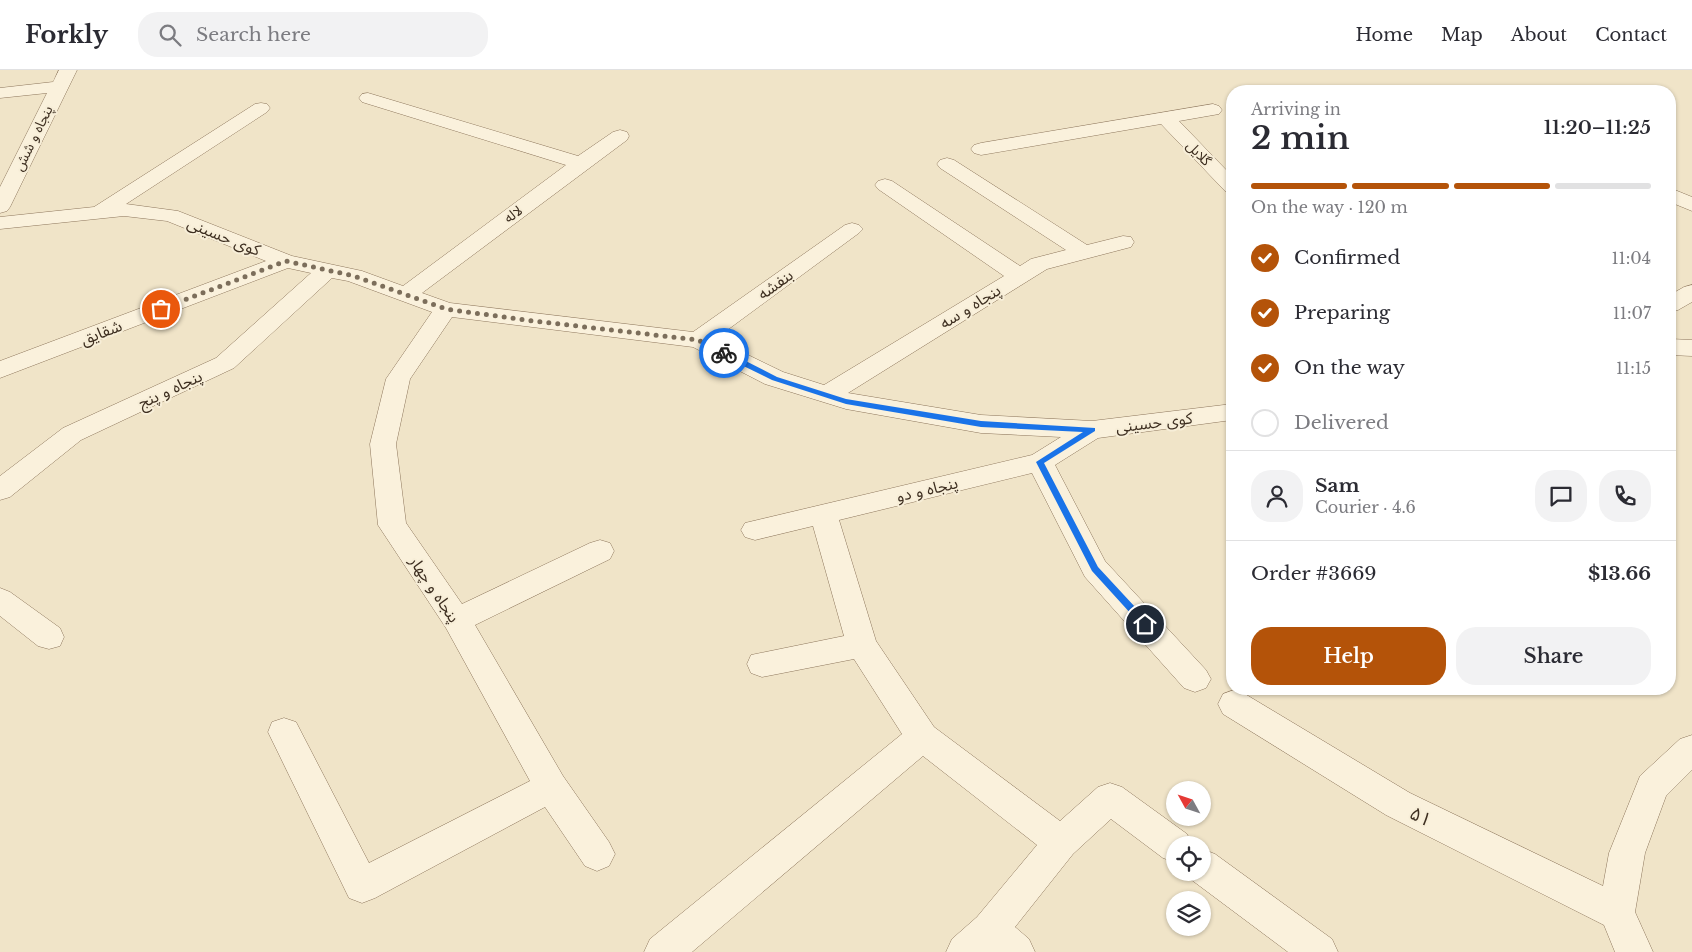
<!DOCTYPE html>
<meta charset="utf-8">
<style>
:root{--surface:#fff;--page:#f2f2f3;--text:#2b2b33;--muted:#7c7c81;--line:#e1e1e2;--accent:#b45309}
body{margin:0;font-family:"Libre Baskerville","Noto Sans Arabic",serif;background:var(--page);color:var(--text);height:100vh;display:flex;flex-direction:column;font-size:19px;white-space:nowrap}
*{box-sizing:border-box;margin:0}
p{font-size:16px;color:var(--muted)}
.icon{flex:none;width:28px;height:28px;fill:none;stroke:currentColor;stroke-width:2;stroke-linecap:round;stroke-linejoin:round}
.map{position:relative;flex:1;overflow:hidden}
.sheet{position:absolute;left:1226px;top:15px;width:450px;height:610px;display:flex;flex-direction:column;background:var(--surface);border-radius:20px;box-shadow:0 1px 4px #0004}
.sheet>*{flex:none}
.needle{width:32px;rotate:310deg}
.controls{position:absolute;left:1166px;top:711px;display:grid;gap:10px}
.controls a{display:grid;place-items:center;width:45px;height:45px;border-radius:50%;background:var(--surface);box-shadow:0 1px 4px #0004;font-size:25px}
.pin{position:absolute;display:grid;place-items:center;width:42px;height:42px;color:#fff;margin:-21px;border:2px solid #fff;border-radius:50%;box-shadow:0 1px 5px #0007}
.courier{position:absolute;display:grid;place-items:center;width:50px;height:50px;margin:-25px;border:4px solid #1a73e8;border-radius:50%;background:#fff;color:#222;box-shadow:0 1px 6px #0007}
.overview em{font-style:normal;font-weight:600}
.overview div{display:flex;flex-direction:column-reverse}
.overview{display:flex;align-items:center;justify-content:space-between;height:85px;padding:0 25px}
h1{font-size:32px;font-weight:600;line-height:38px}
.bar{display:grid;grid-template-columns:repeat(4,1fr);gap:8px 5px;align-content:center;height:60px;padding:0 25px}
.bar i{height:6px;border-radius:4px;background:var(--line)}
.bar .on{background:var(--accent)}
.bar p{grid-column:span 4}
.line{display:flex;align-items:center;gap:12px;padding:0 25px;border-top:1px solid var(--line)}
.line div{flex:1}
.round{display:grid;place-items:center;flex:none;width:52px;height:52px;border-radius:20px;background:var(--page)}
ol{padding:0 25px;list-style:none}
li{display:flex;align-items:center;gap:15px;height:55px}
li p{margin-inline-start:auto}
li .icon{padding:5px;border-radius:50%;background:var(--accent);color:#fff;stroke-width:4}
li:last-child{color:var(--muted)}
li i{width:28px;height:28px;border:2px solid var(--line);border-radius:50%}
.action{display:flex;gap:10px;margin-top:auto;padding:10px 25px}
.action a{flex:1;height:58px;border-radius:20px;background:var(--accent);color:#fff;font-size:20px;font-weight:600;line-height:58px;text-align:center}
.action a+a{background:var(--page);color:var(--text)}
header{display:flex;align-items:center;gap:30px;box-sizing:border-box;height:70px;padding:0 25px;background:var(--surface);border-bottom:1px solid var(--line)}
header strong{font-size:24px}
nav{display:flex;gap:28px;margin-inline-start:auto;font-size:18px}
.search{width:350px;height:45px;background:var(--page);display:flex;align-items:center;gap:12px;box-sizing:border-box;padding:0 18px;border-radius:20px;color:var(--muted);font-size:19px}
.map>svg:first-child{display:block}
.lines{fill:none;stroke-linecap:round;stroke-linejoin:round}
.minor-casing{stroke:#8d765c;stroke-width:1}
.minor{fill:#faf1dc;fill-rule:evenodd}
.route{fill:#1a73e8}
.done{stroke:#7c6e5b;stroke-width:5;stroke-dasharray:0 9}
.labels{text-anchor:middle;stroke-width:4;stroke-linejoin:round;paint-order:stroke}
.far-street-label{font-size:14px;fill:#3d2e20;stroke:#f7eed8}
.street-label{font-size:16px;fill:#3d2e20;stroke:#f7eed8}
.near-street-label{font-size:19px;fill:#3d2e20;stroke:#f7eed8}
</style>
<header>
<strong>Forkly</strong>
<div class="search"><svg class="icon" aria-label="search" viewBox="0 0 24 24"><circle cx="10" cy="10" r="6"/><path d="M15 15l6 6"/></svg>Search here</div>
<nav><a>Home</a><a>Map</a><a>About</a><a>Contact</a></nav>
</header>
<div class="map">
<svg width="1692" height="882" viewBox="0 0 1692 882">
<rect width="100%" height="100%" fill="#f0e4c8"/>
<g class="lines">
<defs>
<g id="minor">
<path d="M 59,0 L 77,0 L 10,137 L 7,141 L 0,143 L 0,117 L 47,23 L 0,28 L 0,18 L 53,12 Z"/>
<path d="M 368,23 L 578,86 L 613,62 L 620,60 L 627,62 L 629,66 L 627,70 L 422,223 L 450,233 L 693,262 L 845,155 L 852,153 L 859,155 L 863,159 L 859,163 L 715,269 L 783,302 L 824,315 L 1004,206 L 878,119 L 875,115 L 878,111 L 885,109 L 892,111 L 1020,196 L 1031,189 L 1066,180 L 940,98 L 937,94 L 940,90 L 947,88 L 954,90 L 1087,175 L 1123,166 L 1131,167 L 1134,172 L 1131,177 L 1047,199 L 848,323 L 981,345 L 1092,351 L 1232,334 L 1232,350 L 1098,368 L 1055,395 L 1105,491 L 1206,600 L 1211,609 L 1206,618 L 1195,622 L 1184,618 L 1085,507 L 1032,403 L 839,450 L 876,571 L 934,657 L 1060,751 L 1098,717 L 1110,713 L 1122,717 L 1187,764 L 1192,775 L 1175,775 L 1175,792 L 1163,788 L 1111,749 L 1073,784 L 1015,857 L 1029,869 L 1035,882 L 946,882 L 952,869 L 977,847 L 1037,775 L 923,686 L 692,882 L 644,882 L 650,869 L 902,664 L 854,589 L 762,607 L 751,603 L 747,594 L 751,585 L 844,566 L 813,456 L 755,470 L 745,467 L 741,460 L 745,453 L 1032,385 L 1061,367 L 981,363 L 846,339 L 765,314 L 693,277 L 452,247 L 410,309 L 396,374 L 406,453 L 462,534 L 590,473 L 600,470 L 610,473 L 614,481 L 610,489 L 475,555 L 563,706 L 609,772 L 615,784 L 609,796 L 597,801 L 585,796 L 545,737 L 375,828 L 362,833 L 349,828 L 268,662 L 272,652 L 284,648 L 296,652 L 369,793 L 530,711 L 446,558 L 378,455 L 370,374 L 386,309 L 432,242 L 348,211 L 332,208 L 234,298 L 81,370 L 10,427 L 0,430 L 0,406 L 63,358 L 216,288 L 311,203 L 288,198 L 0,308 L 0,291 L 266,191 L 167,151 L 124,146 L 0,159 L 0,147 L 94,137 L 255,34 L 261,33 L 267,34 L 270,38 L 267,42 L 126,134 L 178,141 L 292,186 L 362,201 L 403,216 L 566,95 L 362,32 L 359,28 L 362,24 Z"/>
<path d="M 1213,34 L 1219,36 L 1222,40 L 1219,44 L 1179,51 L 1232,106 L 1232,123 L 1225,121 L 1161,54 L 981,85 L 974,83 L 971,79 L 974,75 L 981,73 Z"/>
<path d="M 1670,118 L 1692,127 L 1692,141 L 1670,132 Z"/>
<path d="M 1692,215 L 1692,232 L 1678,240 L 1670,242 L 1670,225 L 1684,217 Z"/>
<path d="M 1670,269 L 1692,270 L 1692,286 L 1670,285 Z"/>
<path d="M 0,518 L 10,522 L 60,558 L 64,567 L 60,576 L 49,579 L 38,576 L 0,546 Z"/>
<path d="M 1234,620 L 1245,624 L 1410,723 L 1603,816 L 1609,783 L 1640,706 L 1680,669 L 1692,665 L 1692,700 L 1666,726 L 1645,783 L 1635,842 L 1653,882 L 1615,882 L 1604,855 L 1386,745 L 1223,644 L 1218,634 L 1223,624 Z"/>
<path d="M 1202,779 L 1215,784 L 1332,869 L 1338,882 L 1288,882 L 1189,808 L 1187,802 L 1202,802 Z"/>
</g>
</defs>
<use href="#minor" class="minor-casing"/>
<use href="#minor" class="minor"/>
</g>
<path class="route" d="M 721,281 L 726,281 L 777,307 L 846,329 L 981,351 L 1095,358 L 1095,361 L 1044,393 L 1098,497 L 1148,551 L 1148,556 L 1142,556 L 1092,501 L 1036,392 L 1083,362 L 981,357 L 846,334 L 772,310 L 721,285 Z"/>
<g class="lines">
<path class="done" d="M 161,239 L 286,191 L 354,206 L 446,239 L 525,250 L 698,270 L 724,283"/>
</g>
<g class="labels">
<g class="far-street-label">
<text transform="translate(33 68) rotate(-64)" y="5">پنجاه و شش</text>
<text transform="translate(1199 83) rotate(46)" y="5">گلایل</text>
<text transform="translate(513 144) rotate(-37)" y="5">لاله</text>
</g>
<g class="street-label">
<text transform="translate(224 166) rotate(22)" y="6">کوی حسینی</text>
<text transform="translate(775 214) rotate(-36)" y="6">بنفشه</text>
<text transform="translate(970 236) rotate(-32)" y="6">پنجاه و سه</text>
<text transform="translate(101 262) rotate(-21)" y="6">شقایق</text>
<text transform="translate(170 319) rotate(-25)" y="6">پنجاه و پنج</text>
<text transform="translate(1154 352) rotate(-7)" y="6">کوی حسینی</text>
<text transform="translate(927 419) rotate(-13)" y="6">پنجاه و دو</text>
<text transform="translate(435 519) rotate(56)" y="6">پنجاه و چهار</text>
</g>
<g class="near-street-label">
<text transform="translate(1421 746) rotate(26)" y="7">۵۱</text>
</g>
</g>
</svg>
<div class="controls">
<a><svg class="needle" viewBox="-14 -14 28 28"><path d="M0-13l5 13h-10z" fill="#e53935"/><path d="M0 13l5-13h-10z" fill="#7c7c81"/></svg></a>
<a><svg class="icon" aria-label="locate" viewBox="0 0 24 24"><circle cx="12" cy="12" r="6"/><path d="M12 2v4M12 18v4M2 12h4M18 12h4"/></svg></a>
<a><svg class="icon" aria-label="layers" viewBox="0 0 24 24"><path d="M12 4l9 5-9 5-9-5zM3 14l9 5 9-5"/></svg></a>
</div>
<div class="pin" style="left:161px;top:239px;background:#ea580c"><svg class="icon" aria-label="bag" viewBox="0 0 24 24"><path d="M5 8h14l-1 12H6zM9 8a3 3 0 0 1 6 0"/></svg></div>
<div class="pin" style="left:1145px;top:554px;background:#1f2937"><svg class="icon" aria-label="home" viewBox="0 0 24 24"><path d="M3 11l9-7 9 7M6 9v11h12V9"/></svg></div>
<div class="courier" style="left:724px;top:283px"><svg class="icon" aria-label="bike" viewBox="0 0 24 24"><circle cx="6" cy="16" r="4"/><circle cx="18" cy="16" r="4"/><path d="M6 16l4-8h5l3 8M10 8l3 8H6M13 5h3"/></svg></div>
<section class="sheet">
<div class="overview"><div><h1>2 min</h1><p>Arriving in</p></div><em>11:20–11:25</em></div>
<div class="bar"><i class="on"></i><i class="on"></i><i class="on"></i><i></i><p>On the way · 120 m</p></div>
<ol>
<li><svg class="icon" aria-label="check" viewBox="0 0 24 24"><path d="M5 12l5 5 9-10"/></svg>Confirmed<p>11:04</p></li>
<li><svg class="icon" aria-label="check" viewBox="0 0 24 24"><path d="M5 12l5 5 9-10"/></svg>Preparing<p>11:07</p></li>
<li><svg class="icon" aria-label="check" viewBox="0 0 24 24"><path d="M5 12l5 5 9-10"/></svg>On the way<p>11:15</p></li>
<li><i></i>Delivered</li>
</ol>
<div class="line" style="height:90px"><a class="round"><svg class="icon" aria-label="person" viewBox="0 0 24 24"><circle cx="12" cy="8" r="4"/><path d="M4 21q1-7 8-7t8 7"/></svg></a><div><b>Sam</b><p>Courier · 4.6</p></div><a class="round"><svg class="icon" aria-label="chat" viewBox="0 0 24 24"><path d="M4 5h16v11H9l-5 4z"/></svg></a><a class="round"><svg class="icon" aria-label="phone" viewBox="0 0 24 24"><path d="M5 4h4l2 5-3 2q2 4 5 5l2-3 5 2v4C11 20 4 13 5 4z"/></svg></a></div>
<div class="line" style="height:65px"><div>Order #3669</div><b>$13.66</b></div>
<div class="action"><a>Help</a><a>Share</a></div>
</section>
</div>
